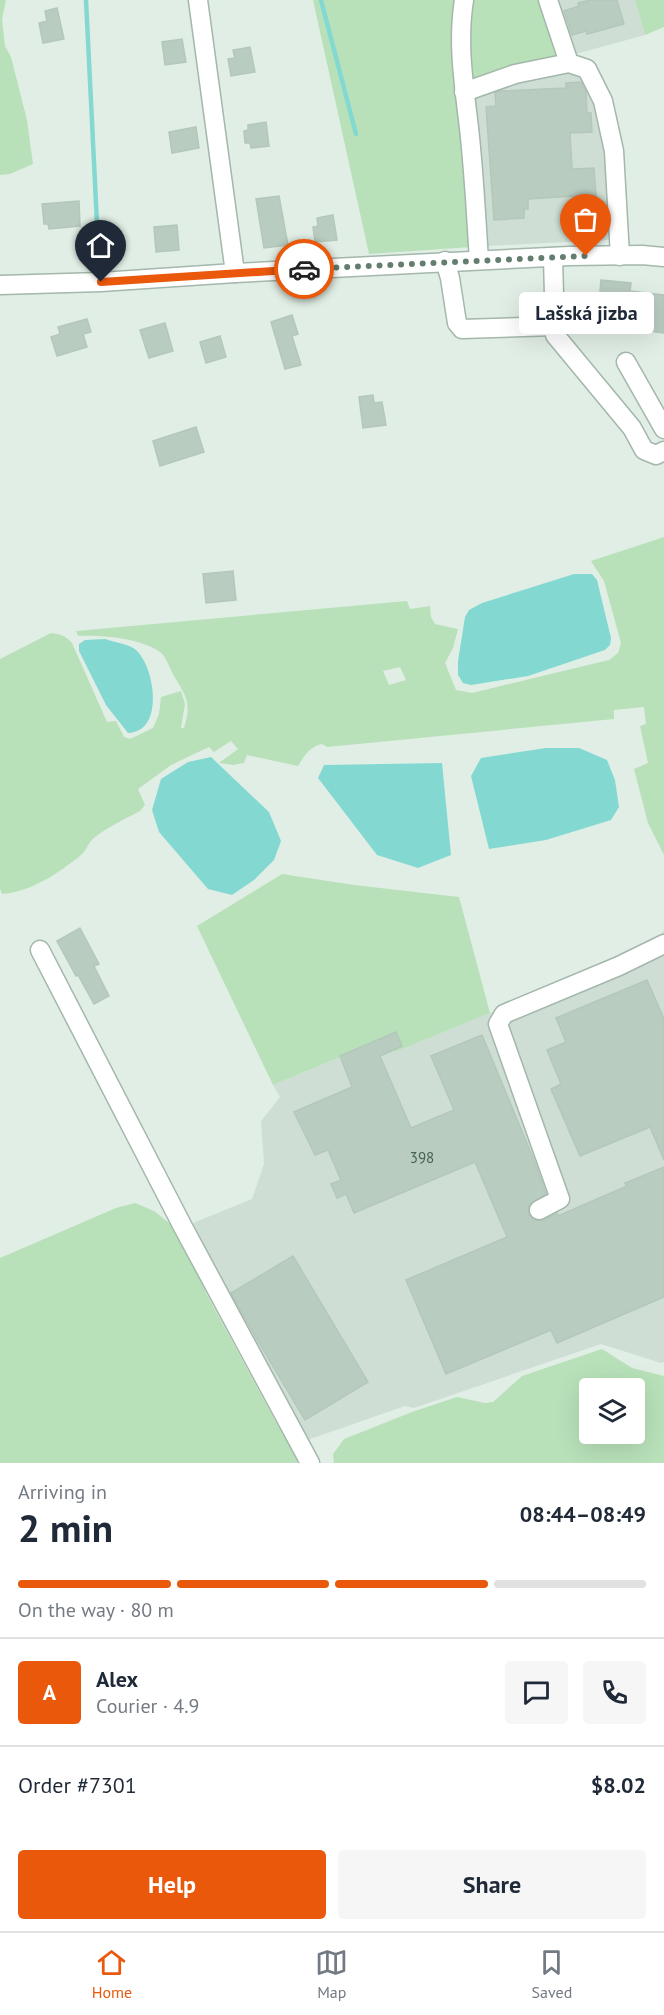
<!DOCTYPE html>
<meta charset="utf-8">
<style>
:root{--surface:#fff;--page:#f6f6f7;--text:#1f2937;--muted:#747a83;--line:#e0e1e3;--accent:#ea580c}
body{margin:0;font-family:"PT Sans",sans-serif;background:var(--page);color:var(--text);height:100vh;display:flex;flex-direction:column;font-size:22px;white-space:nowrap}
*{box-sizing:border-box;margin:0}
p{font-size:20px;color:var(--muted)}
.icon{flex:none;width:33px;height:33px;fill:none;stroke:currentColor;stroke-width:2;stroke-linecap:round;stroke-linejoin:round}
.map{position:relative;height:1463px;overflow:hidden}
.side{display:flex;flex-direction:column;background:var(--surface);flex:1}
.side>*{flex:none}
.controls{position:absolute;left:579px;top:1378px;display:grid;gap:12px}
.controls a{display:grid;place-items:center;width:66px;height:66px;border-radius:6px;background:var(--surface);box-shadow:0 6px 24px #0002;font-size:30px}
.pin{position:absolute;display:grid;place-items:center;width:51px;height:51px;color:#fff;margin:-62px -26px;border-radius:50% 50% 50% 0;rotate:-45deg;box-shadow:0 0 6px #0007}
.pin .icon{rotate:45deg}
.courier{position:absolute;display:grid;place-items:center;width:60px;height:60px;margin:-30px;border:4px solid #ea580c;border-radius:50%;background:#fff;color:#222;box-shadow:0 2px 8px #0007}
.bubble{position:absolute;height:42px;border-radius:6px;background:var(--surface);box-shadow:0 6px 24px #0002;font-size:20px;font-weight:600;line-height:42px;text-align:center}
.overview em{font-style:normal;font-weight:600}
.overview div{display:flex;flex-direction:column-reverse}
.overview{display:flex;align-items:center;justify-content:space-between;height:102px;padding:0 18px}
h1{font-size:39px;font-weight:600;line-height:45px}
.bar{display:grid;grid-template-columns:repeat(4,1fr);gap:9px 6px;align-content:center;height:72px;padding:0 18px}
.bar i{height:8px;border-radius:4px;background:var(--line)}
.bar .on{background:var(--accent)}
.bar p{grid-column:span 4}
.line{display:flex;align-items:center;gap:15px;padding:0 18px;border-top:2px solid var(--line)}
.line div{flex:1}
.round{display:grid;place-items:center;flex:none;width:63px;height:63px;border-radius:6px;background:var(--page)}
.cta{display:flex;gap:12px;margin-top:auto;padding:12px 18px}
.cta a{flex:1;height:69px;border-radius:6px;background:var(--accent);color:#fff;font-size:24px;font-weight:600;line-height:69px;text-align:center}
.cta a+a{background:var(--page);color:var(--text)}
.tab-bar{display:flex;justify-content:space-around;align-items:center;height:84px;border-top:2px solid var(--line);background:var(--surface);font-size:16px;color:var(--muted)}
.tab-bar a{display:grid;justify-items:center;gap:3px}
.tab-bar .on{color:var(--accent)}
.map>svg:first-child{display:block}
.built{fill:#cfded4}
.green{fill:#b8e1b9;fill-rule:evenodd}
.water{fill:#83d9d1}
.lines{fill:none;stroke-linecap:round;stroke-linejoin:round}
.stream{stroke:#83d9d1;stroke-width:4.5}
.building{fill:#b9ccc0;stroke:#b3c8ba;stroke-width:1.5}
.minor-casing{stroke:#a3b7ab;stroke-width:21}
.minor{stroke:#fff;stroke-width:18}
.done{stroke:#637e6f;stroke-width:6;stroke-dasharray:0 10.8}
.route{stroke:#ea580c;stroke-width:8}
.labels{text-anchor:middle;stroke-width:4.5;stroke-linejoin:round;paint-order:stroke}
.number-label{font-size:15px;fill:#466454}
</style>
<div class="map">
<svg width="664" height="1463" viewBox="0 0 664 1463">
<rect width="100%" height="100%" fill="#e1eee5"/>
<g class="built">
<path d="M 557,0 L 635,0 L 645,35 L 572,55 Z"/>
<path d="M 565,69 L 600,74 L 623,145 L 628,239 L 486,246 L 477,98 L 494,85 Z"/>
<path d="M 664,930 L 664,1362 L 661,1363 L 601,1344 L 414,1408 L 405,1406 L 299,1443 L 183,1227 L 252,1199 L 264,1164 L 261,1121 L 280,1097 L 273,1085 L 386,1038 L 395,1052 L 655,945 Z"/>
</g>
<g class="green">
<path d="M 0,0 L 6,0 L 2,19 L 5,46 L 11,57 L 27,120 L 33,164 L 10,174 L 0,175 Z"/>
<path d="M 313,0 L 557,0 L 572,55 L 494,85 L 477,98 L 486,246 L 369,254 Z"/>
<path d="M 635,0 L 664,0 L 664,27 L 645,35 Z"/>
<path d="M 664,537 L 664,855 L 648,823 L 634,769 L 648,763 L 640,726 L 646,724 L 644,707 L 614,710 L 614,719 L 327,747 L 322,744 C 309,747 305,755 298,766 L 247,755 L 244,763 L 233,765 L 219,763 L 238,749 L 231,741 L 214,752 L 209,747 L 171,765 L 138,789 L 145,805 L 140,811 C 125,819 108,827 95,837 C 88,842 87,850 81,855 C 59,873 31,892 2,894 L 0,889 L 0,659 L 51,633 C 60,634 66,636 72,643 L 107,722 L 116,721 L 124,737 L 130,739 L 153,728 L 159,714 L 161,697 L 181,691 L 185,704 L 181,728 L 184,728 C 192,703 186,696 174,676 C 170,669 166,656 160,652 C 140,638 102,635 78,636 L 76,631 L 407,601 L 410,609 L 430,606 L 431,617 L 435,624 L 458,629 L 453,648 L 445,663 L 456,690 L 472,693 L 609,660 L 618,653 L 621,643 L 604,581 L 591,561 ZM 400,667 L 406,680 L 389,685 L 383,671 Z"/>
<path d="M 282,874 L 354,885 L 459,897 L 490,1013 L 395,1052 L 386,1038 L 273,1085 L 197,926 Z"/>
<path d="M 135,1203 L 154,1211 L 168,1222 L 180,1236 L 207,1295 L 278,1426 L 297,1456 L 297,1463 L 0,1463 L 0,1258 L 116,1208 Z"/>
<path d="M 602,1349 L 632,1368 L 664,1376 L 664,1463 L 334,1463 L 333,1454 L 344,1439 L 412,1412 L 457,1397 L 485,1403 L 493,1402 L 522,1376 ZM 590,1389 L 634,1389 L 634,1434 L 590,1434 Z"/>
</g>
<g class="water">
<path d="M 574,574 L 592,574 L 597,580 L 611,638 L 610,645 L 605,650 L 528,676 L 471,685 L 463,683 L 458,675 L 458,661 L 465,617 L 469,610 L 482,603 Z"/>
<path d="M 105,639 C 113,642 130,644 136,650 C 155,667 165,732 128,733 L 106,705 L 79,651 L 79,644 L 85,640 Z"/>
<path d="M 546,748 L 579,748 L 607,760 L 615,780 L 619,807 L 611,820 L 546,840 L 489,849 L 471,776 L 481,758 Z"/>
<path d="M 211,757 L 269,812 L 281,841 L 274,860 L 254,880 L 232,895 L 208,889 L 159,832 L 152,810 L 161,779 L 188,762 Z"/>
<path d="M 442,763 L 451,855 L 418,868 L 377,855 L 318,778 L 324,765 Z"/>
</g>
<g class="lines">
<g class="stream">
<path d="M 86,0 L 99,264"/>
<path d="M 321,0 L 356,134"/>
</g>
</g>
<g class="building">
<path d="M 590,0 L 617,0 L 624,24 L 587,34 L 586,31 L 572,35 L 564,11 L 579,6 L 578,3 Z"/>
<path d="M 57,8 L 64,39 L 43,43 L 39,23 L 47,21 L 45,11 Z"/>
<path d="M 182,39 L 186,62 L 165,65 L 162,42 Z"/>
<path d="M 250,47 L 255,72 L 231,76 L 228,59 L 235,58 L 233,50 Z"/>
<path d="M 581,82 L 586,92 L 587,113 L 591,113 L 592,132 L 570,133 L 572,169 L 594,168 L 596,196 L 575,198 L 575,196 L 528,199 L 528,209 L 524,209 L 524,218 L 494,220 L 486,107 L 496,106 L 495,93 L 501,91 L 566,88 L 566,83 Z"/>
<path d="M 266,122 L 269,146 L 251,148 L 250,143 L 245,143 L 244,131 L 248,130 L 248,125 Z"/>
<path d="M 196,127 L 199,148 L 172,153 L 169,132 Z"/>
<path d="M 279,196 L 288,245 L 264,248 L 256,199 Z"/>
<path d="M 79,201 L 80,226 L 49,229 L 48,224 L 44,224 L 42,204 Z"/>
<path d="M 333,215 L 337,240 L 315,242 L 313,227 L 318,226 L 317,218 Z"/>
<path d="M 177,225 L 179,250 L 156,252 L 154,227 Z"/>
<path d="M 601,280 L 631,283 L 630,291 L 664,295 L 664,333 L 597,324 Z"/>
<path d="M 292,315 L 298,334 L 292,336 L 301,365 L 285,369 L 271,322 Z"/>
<path d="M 87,319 L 91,332 L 83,334 L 87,347 L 57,356 L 51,337 L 60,334 L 58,327 Z"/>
<path d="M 165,323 L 173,351 L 149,358 L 140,330 Z"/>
<path d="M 220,336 L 226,357 L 206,363 L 200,342 Z"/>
<path d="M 373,395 L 374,403 L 382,402 L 386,425 L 363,428 L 359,397 Z"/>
<path d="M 196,427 L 204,452 L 160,466 L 153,441 Z"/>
<path d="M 233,571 L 236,600 L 206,603 L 203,574 Z"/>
<path d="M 80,928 L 99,964 L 94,966 L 109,996 L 94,1004 L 78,975 L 76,976 L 57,941 Z"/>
<path d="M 647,980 L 664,1019 L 664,1160 L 650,1127 L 580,1156 L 551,1089 L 561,1084 L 547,1050 L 566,1042 L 556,1018 Z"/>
<path d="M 396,1032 L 402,1046 L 380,1056 L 411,1128 L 454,1110 L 431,1056 L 482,1035 L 533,1158 L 546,1194 L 529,1205 L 529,1215 L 534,1220 L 544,1220 L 557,1213 L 558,1216 L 627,1186 L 625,1183 L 664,1167 L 664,1297 L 557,1343 L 551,1330 L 446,1374 L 406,1280 L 507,1237 L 475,1162 L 354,1213 L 346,1194 L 337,1198 L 331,1184 L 341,1180 L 328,1150 L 315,1155 L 294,1112 L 352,1087 L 340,1056 Z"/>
<path d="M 293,1256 L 368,1382 L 305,1420 L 256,1338 L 231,1293 Z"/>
</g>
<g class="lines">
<defs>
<g id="minor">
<path d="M 198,0 L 235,273"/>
<path d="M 464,0 C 457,43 464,85 469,128 C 474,172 476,216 479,260"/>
<path d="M 548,0 L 569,63"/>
<path d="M 464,92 L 515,74 L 569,63 L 587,69 L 603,101 L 614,151 L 620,256"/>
<path d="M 553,257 L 555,335 L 632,428 L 644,450 L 656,455 L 664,451"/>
<path d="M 445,261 L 450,278 L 457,323 L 462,329 L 555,326"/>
<path d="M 0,285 L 101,282 L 235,273 L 569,256 L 642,255 L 664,257"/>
<path d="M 626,362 L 664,429"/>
<path d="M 40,950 L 183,1227 L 310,1463"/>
<path d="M 539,1210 L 560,1199 L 498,1024 L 504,1014 L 619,966 L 664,944"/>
</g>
</defs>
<use href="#minor" class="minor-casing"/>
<use href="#minor" class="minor"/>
</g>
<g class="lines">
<path class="done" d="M 304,269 L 586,256"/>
<path class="route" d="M 101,282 L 304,269"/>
</g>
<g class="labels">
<g class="number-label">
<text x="422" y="1163">398</text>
</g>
</g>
</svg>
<div class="controls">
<a><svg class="icon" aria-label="layers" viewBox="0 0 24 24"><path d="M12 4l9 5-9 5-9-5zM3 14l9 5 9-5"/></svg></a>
</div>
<div class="pin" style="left:586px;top:256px;background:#ea580c"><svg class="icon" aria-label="bag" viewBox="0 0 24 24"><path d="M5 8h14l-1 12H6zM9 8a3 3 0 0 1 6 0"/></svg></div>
<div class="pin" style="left:101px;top:282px;background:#1f2937"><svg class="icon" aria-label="home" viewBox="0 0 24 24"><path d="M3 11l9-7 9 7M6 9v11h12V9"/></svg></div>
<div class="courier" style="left:304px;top:269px"><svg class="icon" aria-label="car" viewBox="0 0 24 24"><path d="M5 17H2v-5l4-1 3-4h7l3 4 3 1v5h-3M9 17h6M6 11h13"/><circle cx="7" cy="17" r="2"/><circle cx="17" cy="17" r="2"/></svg></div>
<div class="bubble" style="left:519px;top:292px;width:135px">Lašská jizba</div>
</div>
<section class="side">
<div class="overview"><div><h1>2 min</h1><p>Arriving in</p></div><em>08:44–08:49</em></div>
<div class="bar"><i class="on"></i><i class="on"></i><i class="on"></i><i></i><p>On the way · 80 m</p></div>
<div class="line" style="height:108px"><b class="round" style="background:var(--accent);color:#fff">A</b><div><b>Alex</b><p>Courier · 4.9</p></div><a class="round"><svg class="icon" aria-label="chat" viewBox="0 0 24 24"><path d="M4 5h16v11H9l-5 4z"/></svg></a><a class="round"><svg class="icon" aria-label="phone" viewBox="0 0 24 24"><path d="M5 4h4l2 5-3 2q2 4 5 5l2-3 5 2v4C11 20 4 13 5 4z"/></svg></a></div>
<div class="line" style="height:78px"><div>Order #7301</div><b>$8.02</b></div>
<div class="cta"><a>Help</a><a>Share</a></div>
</section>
<nav class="tab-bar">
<a class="on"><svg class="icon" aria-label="home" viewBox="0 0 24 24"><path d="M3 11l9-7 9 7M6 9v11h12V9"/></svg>Home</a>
<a><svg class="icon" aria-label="map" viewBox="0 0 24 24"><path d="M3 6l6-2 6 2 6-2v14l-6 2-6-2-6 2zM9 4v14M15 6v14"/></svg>Map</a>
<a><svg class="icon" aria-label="saved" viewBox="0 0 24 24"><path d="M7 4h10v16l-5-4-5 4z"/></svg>Saved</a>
</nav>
